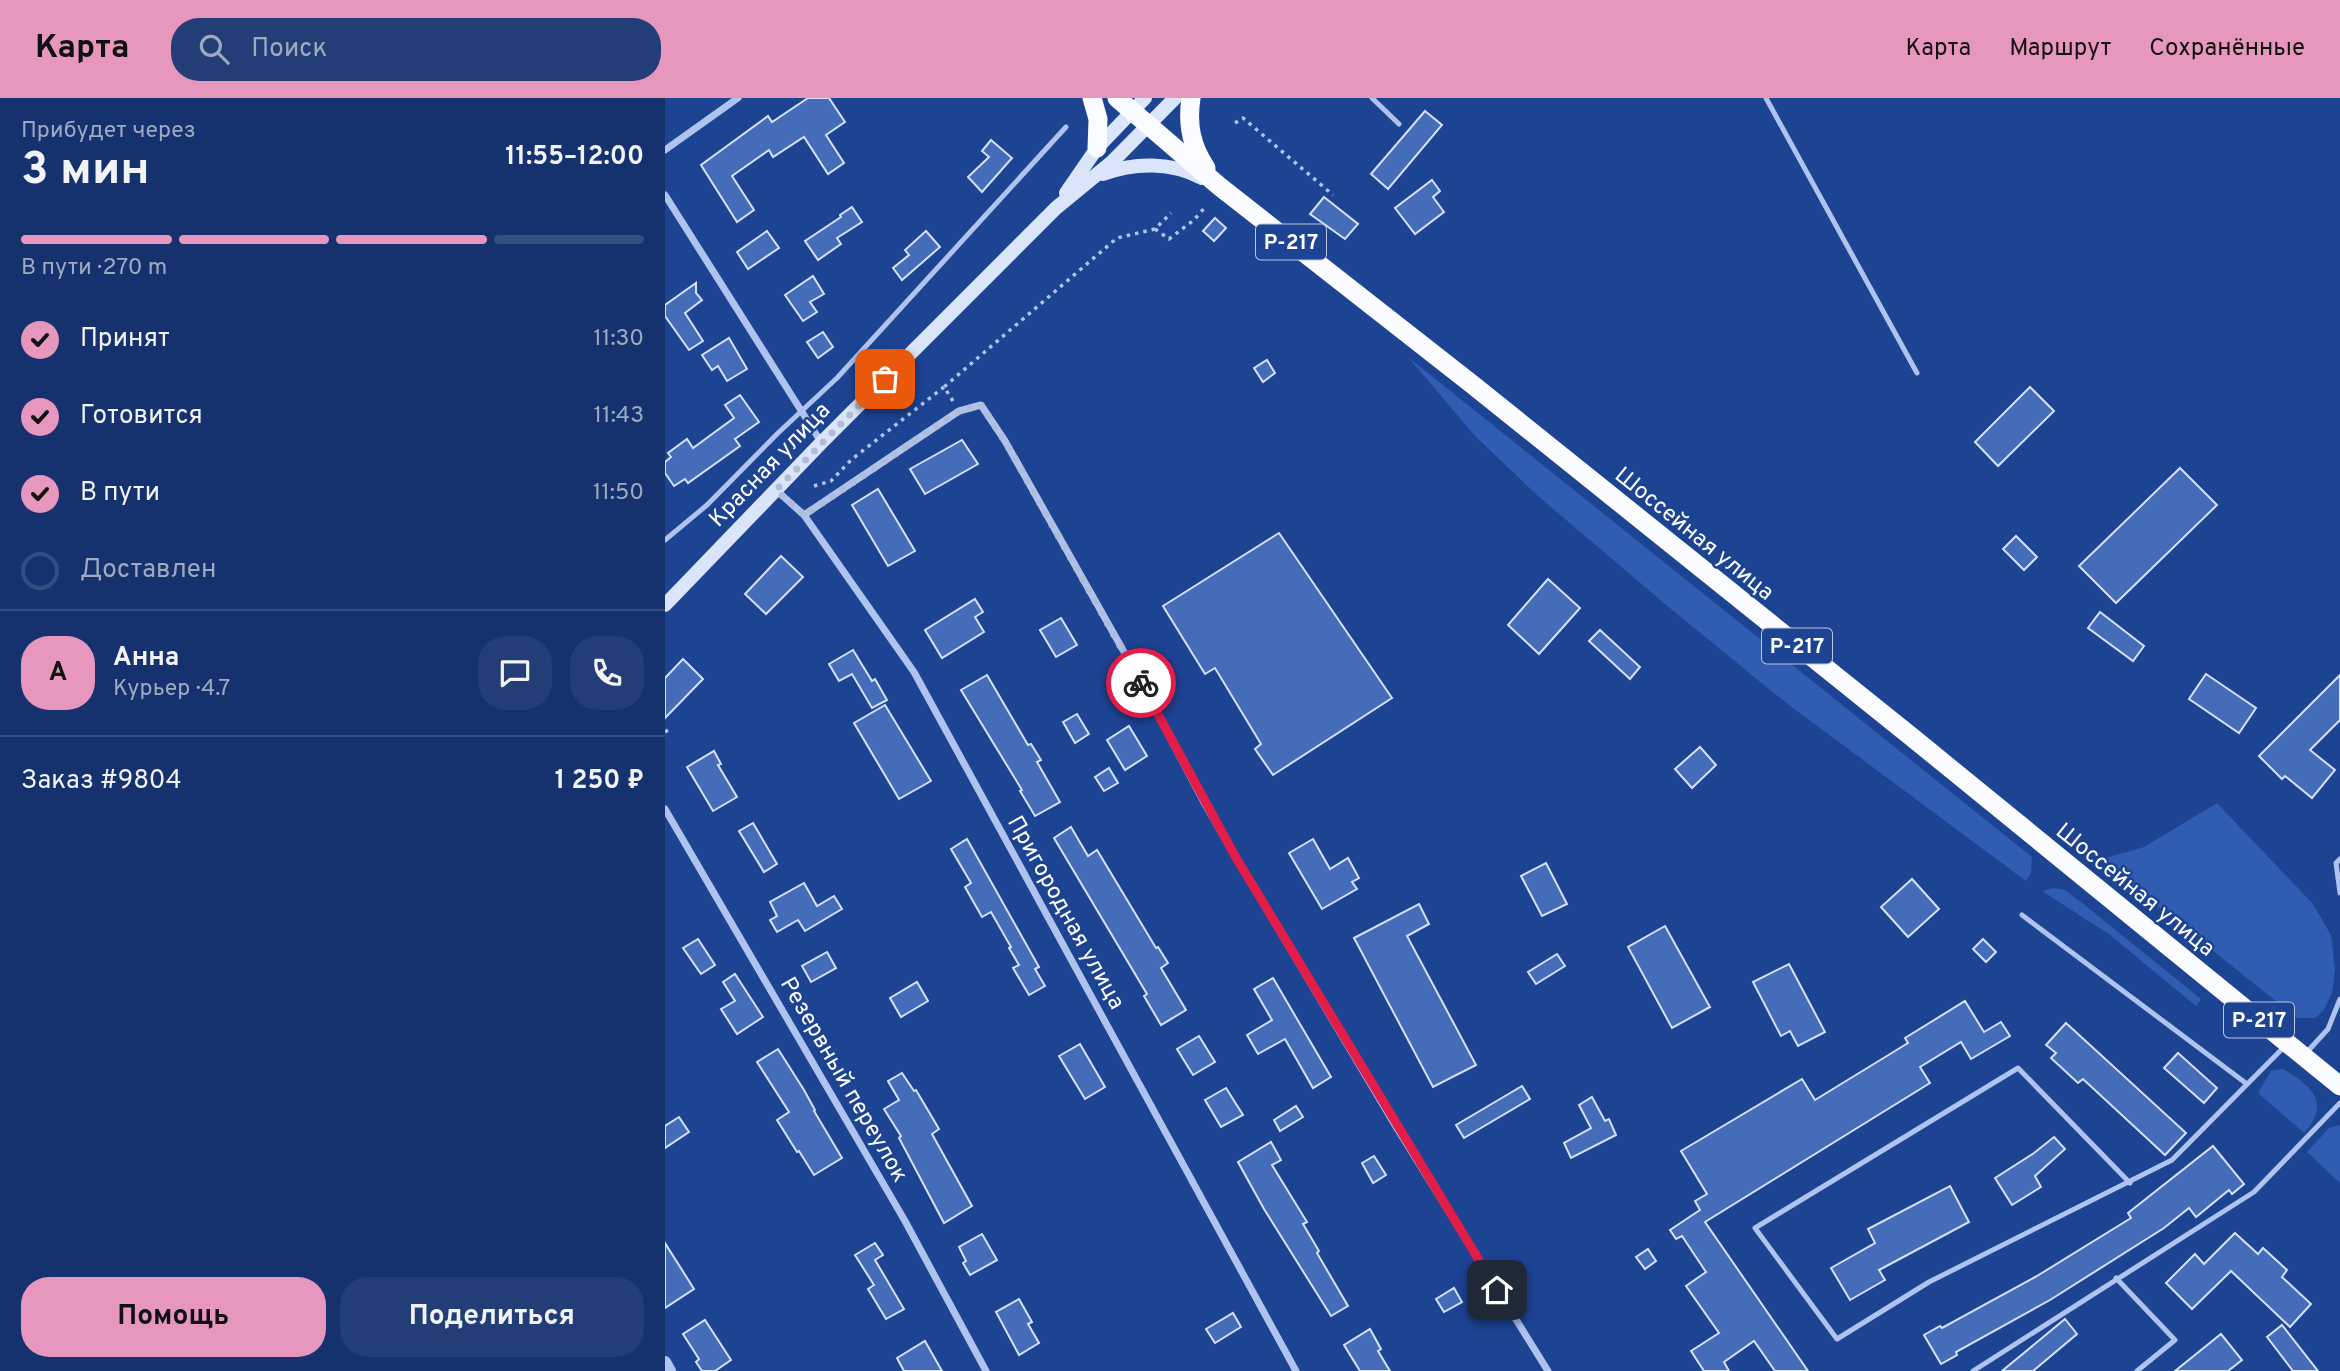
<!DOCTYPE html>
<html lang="ru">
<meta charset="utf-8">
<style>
:root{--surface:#16326e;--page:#233e76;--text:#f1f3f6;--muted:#9eaac2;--line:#354d81;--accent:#e797bd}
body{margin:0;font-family:Overpass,sans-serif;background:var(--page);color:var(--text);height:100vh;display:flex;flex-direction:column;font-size:26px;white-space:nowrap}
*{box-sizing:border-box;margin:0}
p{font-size:23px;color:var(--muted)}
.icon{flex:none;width:38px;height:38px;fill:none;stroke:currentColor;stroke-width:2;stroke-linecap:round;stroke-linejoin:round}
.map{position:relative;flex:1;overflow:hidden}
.panel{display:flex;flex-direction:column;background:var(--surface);width:665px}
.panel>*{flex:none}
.pin{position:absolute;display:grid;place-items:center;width:60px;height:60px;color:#fff;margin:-30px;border-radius:14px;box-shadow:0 4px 10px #0006}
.courier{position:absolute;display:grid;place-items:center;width:70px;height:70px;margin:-35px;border:5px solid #e11d48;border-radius:50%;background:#fff;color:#222;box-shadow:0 2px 9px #0007}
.headline em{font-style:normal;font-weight:700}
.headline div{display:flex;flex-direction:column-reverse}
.headline{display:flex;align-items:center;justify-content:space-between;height:119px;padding:0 21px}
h1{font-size:46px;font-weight:700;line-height:52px}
.bar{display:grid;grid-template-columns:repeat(4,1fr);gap:10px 7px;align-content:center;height:84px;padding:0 21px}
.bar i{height:9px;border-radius:5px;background:var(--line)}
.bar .active{background:var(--accent)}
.bar p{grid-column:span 4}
.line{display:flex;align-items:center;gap:18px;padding:0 21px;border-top:2px solid var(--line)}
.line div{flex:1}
.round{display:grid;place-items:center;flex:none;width:74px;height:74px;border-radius:28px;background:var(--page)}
ol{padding:0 21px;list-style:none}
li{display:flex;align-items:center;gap:21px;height:77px}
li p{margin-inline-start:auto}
li .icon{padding:7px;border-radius:50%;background:var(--accent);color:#111;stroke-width:4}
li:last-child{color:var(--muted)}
li i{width:38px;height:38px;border:4px solid var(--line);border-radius:50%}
.button{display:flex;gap:14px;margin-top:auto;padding:14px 21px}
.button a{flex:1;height:80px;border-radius:28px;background:var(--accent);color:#111;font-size:28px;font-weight:700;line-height:80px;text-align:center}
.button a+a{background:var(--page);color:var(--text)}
header{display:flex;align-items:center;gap:42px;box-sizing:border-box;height:98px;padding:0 35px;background:var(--accent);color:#111}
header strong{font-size:33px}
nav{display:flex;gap:38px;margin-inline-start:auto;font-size:24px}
.search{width:490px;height:63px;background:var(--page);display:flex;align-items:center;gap:18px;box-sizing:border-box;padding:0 24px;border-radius:28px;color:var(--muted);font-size:26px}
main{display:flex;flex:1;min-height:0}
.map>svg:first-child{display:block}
.green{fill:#305cb1}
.building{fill:#456cb9;stroke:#d5e1fa;stroke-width:2}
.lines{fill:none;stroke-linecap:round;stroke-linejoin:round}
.path{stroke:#aec4ee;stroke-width:3.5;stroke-dasharray:3.5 5;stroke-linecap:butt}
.service{stroke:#aec4ee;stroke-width:5}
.minor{stroke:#aec4ee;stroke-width:7}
.tertiary{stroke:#aec4ee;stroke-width:12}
.secondary{stroke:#dbe5fa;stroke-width:14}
.trunk{stroke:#fafcff;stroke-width:19}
.done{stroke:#b0bdd9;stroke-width:7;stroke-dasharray:0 12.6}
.route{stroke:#e11d48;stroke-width:9}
.labels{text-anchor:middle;stroke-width:5;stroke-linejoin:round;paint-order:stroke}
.shield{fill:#1d4393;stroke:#bbc7df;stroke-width:2}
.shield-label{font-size:21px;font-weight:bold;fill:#fff}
.street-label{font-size:23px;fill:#fff;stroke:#1d4393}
</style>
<header>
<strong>Карта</strong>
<div class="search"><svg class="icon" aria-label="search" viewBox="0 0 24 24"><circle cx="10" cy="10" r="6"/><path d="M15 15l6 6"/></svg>Поиск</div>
<nav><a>Карта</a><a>Маршрут</a><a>Сохранённые</a></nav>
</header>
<main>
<section class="panel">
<div class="headline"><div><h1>3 мин</h1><p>Прибудет через</p></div><em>11:55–12:00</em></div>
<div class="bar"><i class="active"></i><i class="active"></i><i class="active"></i><i></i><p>В пути · 270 m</p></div>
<ol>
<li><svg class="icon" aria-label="check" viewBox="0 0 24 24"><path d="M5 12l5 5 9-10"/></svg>Принят<p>11:30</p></li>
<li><svg class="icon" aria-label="check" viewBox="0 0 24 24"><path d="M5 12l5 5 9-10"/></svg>Готовится<p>11:43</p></li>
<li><svg class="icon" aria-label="check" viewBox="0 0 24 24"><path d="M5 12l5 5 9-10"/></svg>В пути<p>11:50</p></li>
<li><i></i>Доставлен</li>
</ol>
<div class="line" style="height:126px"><b class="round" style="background:var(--accent);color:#111">А</b><div><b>Анна</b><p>Курьер · 4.7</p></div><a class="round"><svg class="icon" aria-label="chat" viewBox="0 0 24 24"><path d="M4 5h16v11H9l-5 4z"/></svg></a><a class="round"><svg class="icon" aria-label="phone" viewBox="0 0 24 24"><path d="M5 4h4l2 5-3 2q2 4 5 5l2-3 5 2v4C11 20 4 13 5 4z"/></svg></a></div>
<div class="line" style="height:91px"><div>Заказ #9804</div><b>1 250 ₽</b></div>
<div class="button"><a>Помощь</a><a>Поделиться</a></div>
</section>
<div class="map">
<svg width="1675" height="1273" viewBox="0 0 1675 1273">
<rect width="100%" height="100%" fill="#1d4393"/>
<g class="green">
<path d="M 743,259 L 1367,759 L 1366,775 L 1361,783 L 1120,604 L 1006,511 L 874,399 L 810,338 Z"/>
<path d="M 1552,705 L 1648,806 L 1666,837 L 1670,871 L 1667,895 L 1659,912 L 1650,920 L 1632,920 L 1508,821 L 1437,761 L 1479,749 Z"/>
<path d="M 1389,790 L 1400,792 L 1416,804 L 1536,901 L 1531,908 L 1445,837 L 1377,793 Z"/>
<path d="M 1618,971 C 1647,988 1666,1005 1639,1035 L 1593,995 L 1606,973 Z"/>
<path d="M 1675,1027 L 1675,1085 L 1642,1054 L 1664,1030 Z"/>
</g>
<g class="building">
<path d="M 143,0 L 164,0 L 180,24 L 161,37 L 179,65 L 163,76 L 139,39 L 108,59 L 104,52 L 67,78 L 89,112 L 72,124 L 36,67 L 103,18 L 107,24 Z"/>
<path d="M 760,13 L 777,27 L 723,91 L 706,76 Z"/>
<path d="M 326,42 L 347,60 L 317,94 L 303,79 L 324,59 L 317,53 Z"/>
<path d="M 767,82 L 775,93 L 768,99 L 779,114 L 750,136 L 730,110 Z"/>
<path d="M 659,99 L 693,126 L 680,141 L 645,116 Z"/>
<path d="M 187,109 L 197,124 L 172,140 L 176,146 L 153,162 L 140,143 L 176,119 L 175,117 Z"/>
<path d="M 550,120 L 561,130 L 549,143 L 538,133 Z"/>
<path d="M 102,133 L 114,150 L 83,171 L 72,154 Z"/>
<path d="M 261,133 L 275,149 L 237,182 L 228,170 L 244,157 L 240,152 Z"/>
<path d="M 148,178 L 159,196 L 145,204 L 152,214 L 138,223 L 120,197 Z"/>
<path d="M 31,185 L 31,195 L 37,202 L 20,215 L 38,243 L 24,252 L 0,218 L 0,207 Z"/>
<path d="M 158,234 L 168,249 L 153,260 L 142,244 Z"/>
<path d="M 64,240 L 82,271 L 62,283 L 53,268 L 47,272 L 37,257 Z"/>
<path d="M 602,262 L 610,275 L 598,284 L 589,270 Z"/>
<path d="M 1365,289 L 1389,313 L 1333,368 L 1310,344 Z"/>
<path d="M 75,297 L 94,324 L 70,341 L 75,348 L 23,385 L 20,381 L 9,388 L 0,375 L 0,364 L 6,359 L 3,355 L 22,341 L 28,350 L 69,320 L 60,307 Z"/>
<path d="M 297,342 L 313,366 L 260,396 L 245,371 Z"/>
<path d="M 1515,370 L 1552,407 L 1451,505 L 1414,468 Z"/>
<path d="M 213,391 L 250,453 L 223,468 L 187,407 Z"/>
<path d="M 614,435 L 727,600 L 608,677 L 590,651 L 596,646 L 550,570 L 540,576 L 498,508 Z"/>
<path d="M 1351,438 L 1372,459 L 1359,472 L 1338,451 Z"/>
<path d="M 116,458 L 138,479 L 101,516 L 80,496 Z"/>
<path d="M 883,481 L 915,510 L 874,556 L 843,527 Z"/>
<path d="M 310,501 L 318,514 L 310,519 L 319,534 L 277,560 L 260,532 Z"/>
<path d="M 1435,514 L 1479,548 L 1468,563 L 1423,530 Z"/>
<path d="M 396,520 L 412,547 L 391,559 L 375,532 Z"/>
<path d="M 935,532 L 975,569 L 965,581 L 924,543 Z"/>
<path d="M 188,552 L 207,583 L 210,581 L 222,602 L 207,610 L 187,576 L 174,583 L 164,566 Z"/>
<path d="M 18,561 L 38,581 L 0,620 L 0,580 Z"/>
<path d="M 1541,576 L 1591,610 L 1574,635 L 1524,601 Z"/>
<path d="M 322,577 L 363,647 L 366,646 L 376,662 L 372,664 L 395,704 L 370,718 L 355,693 L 357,692 L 296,592 Z"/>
<path d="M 1675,577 L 1675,622 L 1645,652 L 1670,672 L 1647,700 L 1620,678 L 1617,681 L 1594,658 Z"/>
<path d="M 220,607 L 266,683 L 234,701 L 189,625 Z"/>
<path d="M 412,616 L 424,636 L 410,645 L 398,624 Z"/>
<path d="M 464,628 L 482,658 L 460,672 L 442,642 Z"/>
<path d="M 1035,649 L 1051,667 L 1027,690 L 1010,671 Z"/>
<path d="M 49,653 L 56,666 L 53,667 L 72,699 L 48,713 L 22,669 Z"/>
<path d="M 444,670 L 453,685 L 439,693 L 430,679 Z"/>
<path d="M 88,725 L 112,766 L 99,774 L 74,733 Z"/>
<path d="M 406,729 L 423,758 L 432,752 L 491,850 L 493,849 L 503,865 L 496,870 L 521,912 L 496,927 L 479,898 L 482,896 L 389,740 Z"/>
<path d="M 302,741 L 374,869 L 370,871 L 380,888 L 364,897 L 348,870 L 354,867 L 344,850 L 346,849 L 326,814 L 317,819 L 300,789 L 306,785 L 286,751 Z"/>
<path d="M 648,741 L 665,771 L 683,760 L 694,780 L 687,784 L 692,791 L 657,811 L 624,755 Z"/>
<path d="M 881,765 L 902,806 L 877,818 L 856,778 Z"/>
<path d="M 1247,781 L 1274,811 L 1243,839 L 1216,809 Z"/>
<path d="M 139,785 L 152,808 L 169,798 L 177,811 L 140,833 L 133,822 L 112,834 L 105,822 L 112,818 L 105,804 Z"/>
<path d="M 754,806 L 764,826 L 742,838 L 811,967 L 768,989 L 689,840 Z"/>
<path d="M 1000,828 L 1045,909 L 1007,930 L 963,849 Z"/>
<path d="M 33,841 L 50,867 L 36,876 L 18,850 Z"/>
<path d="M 1318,841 L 1331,854 L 1321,864 L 1308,851 Z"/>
<path d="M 162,854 L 171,870 L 146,884 L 137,868 Z"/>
<path d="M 892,856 L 900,868 L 871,886 L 863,874 Z"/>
<path d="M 1124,866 L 1160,934 L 1133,948 L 1125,933 L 1116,938 L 1088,884 Z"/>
<path d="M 70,876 L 98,919 L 72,936 L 56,911 L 70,903 L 58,884 Z"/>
<path d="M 608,880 L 666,979 L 648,990 L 620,941 L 593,956 L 582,937 L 607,922 L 589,891 Z"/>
<path d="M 252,884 L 263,903 L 236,919 L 225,900 Z"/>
<path d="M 1300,903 L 1319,934 L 1336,924 L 1345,938 L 1306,961 L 1296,944 L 1255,969 L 1265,985 L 1040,1124 L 1143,1273 L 1110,1273 L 1089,1243 L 1059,1264 L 1064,1273 L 1039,1273 L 1026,1253 L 1054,1235 L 1021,1188 L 1041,1174 L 1017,1138 L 1011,1141 L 1005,1132 L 1035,1112 L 1030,1103 L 1042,1096 L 1016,1053 L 1137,981 L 1150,1002 L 1243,945 L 1240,940 Z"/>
<path d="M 1401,925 L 1521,1035 L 1500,1057 L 1418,981 L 1413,985 L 1386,960 L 1391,955 L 1381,947 Z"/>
<path d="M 534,938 L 550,964 L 528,977 L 512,951 Z"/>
<path d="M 415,946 L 440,989 L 420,1001 L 394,958 Z"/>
<path d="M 113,951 L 139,992 L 150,1012 L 149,1013 L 177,1060 L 149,1077 L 134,1053 L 132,1054 L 112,1022 L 124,1014 L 92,964 Z"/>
<path d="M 1513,955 L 1552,990 L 1539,1005 L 1499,970 Z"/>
<path d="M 237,975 L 249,993 L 251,992 L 274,1031 L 267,1036 L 307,1108 L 279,1125 L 234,1040 L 236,1038 L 219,1011 L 234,1002 L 223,983 Z"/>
<path d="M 857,988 L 865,1001 L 799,1040 L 791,1027 Z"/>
<path d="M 561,990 L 578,1017 L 556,1029 L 540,1002 Z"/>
<path d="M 927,999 L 940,1023 L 944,1021 L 951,1037 L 906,1060 L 899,1045 L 926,1030 L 914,1007 Z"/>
<path d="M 631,1008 L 638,1019 L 615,1033 L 609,1022 Z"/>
<path d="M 14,1019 L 24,1034 L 0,1050 L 0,1028 Z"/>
<path d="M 1389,1039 L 1400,1051 L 1370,1078 L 1376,1089 L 1347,1107 L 1330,1080 L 1369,1055 Z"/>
<path d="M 606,1044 L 616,1062 L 607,1067 L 642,1124 L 638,1126 L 654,1153 L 652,1155 L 683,1208 L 666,1218 L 599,1111 L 573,1064 Z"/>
<path d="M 1548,1048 L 1579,1086 L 1567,1096 L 1564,1092 L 1531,1119 L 1524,1110 L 1499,1130 L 1385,1202 L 1291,1254 L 1292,1257 L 1276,1266 L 1259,1237 L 1275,1228 L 1277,1230 L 1372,1178 L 1466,1120 L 1463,1115 Z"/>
<path d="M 709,1058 L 721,1077 L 708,1085 L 697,1065 Z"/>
<path d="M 1285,1088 L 1304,1124 L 1214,1172 L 1220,1182 L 1185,1202 L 1166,1170 L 1210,1145 L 1203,1131 Z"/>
<path d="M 1570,1135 L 1593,1156 L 1598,1150 L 1622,1172 L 1617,1179 L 1646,1206 L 1625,1229 L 1566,1173 L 1527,1211 L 1501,1185 L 1530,1156 L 1539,1166 Z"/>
<path d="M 317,1136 L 332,1162 L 305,1177 L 298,1165 L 301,1163 L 294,1149 Z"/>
<path d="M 0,1145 L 29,1191 L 0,1210 Z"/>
<path d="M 210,1145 L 218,1157 L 210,1162 L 239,1211 L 221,1221 L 203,1191 L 209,1187 L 190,1157 Z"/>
<path d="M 983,1151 L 991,1163 L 980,1171 L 971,1159 Z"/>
<path d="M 789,1190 L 797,1204 L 779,1214 L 771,1201 Z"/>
<path d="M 354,1201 L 367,1224 L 363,1226 L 374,1245 L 354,1257 L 331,1214 Z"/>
<path d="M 568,1215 L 576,1229 L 550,1245 L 541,1231 Z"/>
<path d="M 1400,1221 L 1412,1236 L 1368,1273 L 1337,1273 Z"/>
<path d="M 40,1222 L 66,1262 L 50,1273 L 37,1273 L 31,1264 L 34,1261 L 18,1236 Z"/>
<path d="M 1617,1227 L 1653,1273 L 1628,1273 L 1602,1239 Z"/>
<path d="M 705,1231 L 716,1251 L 713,1253 L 725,1273 L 695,1273 L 679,1247 Z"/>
<path d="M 1556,1236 L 1577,1262 L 1563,1273 L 1510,1273 Z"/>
<path d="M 260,1243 L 277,1273 L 239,1273 L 232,1260 Z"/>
</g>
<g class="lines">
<g class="path">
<path d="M 570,25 L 578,20 L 668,97"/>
<path d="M 490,131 L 504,141 L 529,122 L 541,108"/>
<path d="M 288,303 L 279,289 L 452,140 L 490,131 L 506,115"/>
<path d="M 149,388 L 166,383 L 186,362 L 279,289"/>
<path d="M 0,634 L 3,632"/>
</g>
<g class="service">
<path d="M 707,0 L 734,26"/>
<path d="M 1101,0 L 1252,275"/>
<path d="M 0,442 L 42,407 L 113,335 L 172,280 L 401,29"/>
<path d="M 1675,761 L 1671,765 L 1675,795"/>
<path d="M 1357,817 L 1582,986"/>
<path d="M 1642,954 L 1663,931 L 1675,901"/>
<path d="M 1465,1085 L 1353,970 L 1090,1130 L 1172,1241 L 1264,1184 L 1507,1062 L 1621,947"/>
<path d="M 1451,1180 L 1510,1242 L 1472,1273"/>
<path d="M 1308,1273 L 1589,1094 L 1675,1005"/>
</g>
<g class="minor">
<path d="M 0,52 L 73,0"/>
<path d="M 0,97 L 156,344"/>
<path d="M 111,392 L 139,417 L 249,574 L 631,1273"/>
<path d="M 139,417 L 294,313 L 316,307 L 340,343 L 467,568 L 540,706 L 570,758 L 730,1027 L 883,1273"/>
<path d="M 0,711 L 240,1123 L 321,1273"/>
</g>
<path class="tertiary" d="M 0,1264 L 5,1273"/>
<g class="secondary">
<path d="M 438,76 C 470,64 507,64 537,80"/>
<path d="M 401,95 L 432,50 L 480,0"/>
<path d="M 0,507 L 157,344 L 391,110 L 447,64 L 510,0"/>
</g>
<g class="trunk">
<path d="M 427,0 L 433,21 L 432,50"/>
<path d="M 452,0 L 554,88 L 808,287 L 1248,640 L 1675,988"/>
<path d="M 526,0 C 522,26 526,48 541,70"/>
</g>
</g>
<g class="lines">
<path class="done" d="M 220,281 L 111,392 L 139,417 L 294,313 L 316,307 L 340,343 L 476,585"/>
<path class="route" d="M 476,585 L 570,758 L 832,1192"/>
</g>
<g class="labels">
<g class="shield">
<rect x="591" y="126.5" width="70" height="35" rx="5"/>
<rect x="1097" y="530.5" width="70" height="35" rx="5"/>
<rect x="1559" y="904.5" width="70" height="35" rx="5"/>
</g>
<g class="shield-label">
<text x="626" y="151">Р-217</text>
<text x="1132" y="555">Р-217</text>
<text x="1594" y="929">Р-217</text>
</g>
<g class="street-label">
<text transform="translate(104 366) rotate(-46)" y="8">Красная улица</text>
<text transform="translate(1030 435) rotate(39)" y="8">Шоссейная улица</text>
<text transform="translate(1471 791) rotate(39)" y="8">Шоссейная улица</text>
<text transform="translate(402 814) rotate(61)" y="8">Пригородная улица</text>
<text transform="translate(180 981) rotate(60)" y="8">Резервный переулок</text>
</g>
</g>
</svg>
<div class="pin" style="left:220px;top:281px;background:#ea580c"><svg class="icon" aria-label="bag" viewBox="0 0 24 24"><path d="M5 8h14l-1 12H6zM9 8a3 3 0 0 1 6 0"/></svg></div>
<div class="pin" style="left:832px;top:1192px;background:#1f2937"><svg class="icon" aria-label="home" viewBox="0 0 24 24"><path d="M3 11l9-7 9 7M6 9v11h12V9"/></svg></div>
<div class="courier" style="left:476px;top:585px"><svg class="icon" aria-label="bike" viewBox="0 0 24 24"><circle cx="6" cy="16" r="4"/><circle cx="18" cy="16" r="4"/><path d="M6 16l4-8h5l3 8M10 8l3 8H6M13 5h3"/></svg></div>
</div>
</main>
